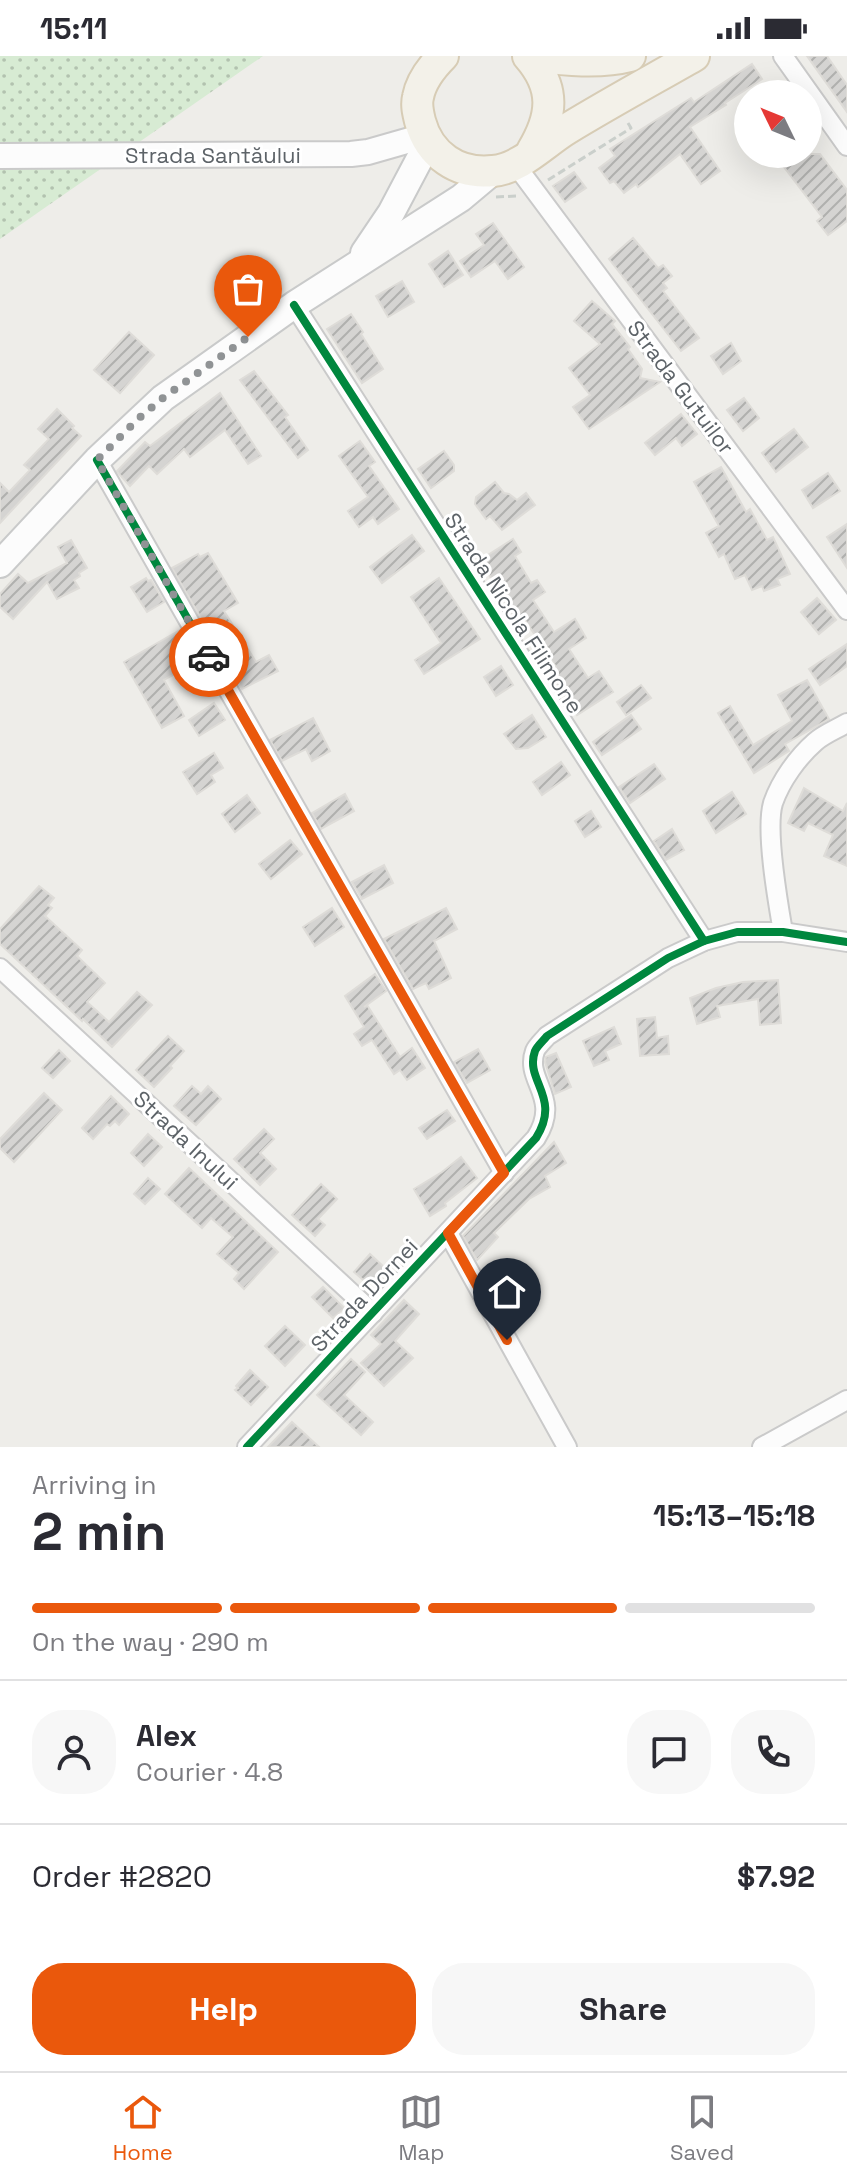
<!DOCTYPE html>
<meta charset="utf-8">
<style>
:root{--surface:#fff;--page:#f7f7f7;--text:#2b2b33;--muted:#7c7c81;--line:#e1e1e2;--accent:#ea580c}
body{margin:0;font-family:"Space Grotesk",sans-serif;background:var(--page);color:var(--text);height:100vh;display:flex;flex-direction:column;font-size:30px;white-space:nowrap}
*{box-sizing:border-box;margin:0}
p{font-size:26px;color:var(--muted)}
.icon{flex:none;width:44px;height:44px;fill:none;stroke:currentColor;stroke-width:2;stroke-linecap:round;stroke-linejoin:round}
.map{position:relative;height:1391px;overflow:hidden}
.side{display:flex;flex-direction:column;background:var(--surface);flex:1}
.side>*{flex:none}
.needle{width:52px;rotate:313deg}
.tools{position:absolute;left:734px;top:24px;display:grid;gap:16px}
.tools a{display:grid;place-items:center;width:88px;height:88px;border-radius:50%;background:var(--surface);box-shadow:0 8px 32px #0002;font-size:40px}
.pin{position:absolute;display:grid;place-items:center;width:68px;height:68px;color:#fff;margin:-82px -34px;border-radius:50% 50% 50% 0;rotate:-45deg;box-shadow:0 0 8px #0007}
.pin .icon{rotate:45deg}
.courier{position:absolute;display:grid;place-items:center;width:80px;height:80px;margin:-40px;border:6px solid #ea580c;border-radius:50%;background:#fff;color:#222;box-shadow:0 2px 10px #0007}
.overview em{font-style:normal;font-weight:700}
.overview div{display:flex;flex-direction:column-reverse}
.overview{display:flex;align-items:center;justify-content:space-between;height:136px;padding:0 32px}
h1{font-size:52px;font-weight:700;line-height:60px}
.bar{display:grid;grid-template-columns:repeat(4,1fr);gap:12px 8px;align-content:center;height:96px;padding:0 32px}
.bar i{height:10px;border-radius:6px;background:var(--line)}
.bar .selected{background:var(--accent)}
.bar p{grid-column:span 4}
.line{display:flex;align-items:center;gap:20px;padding:0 32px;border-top:2px solid var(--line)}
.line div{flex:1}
.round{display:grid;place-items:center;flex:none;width:84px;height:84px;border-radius:32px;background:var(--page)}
.action{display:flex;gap:16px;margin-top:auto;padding:16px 32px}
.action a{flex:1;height:92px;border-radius:32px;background:var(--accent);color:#fff;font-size:32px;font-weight:700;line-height:92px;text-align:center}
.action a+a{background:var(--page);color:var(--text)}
.status{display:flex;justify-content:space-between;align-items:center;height:56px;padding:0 40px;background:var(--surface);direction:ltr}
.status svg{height:22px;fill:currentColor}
.dock{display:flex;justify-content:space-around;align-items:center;height:112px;border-top:2px solid var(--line);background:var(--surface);font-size:22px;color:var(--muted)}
.dock a{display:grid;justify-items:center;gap:4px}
.dock .selected{color:var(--accent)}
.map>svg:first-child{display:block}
.grass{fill:url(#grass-dots)}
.building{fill:url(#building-hatch);stroke:#dedcd8;stroke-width:2}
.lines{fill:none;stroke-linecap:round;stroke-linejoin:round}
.minor-casing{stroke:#cacaca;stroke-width:22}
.tertiary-casing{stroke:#cacaca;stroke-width:28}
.secondary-casing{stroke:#c9caca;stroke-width:30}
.primary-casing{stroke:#d7ccb5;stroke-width:34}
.path{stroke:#cacfcb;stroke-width:3;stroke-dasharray:8 4;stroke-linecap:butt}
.minor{stroke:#fcfcfc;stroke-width:18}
.tertiary{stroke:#fcfcfc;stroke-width:24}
.secondary{stroke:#fcfcfc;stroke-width:26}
.primary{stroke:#f3f1e9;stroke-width:30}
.cycleway-casing{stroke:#fff;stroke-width:13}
.cycleway{stroke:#00873e;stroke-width:8}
.done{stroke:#909395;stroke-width:8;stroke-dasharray:0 14.4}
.route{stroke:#ea580c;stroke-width:10}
.labels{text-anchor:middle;stroke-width:6;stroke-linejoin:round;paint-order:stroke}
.street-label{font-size:22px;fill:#5d6368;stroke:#fff}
</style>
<div class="status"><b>15:11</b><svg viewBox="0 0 49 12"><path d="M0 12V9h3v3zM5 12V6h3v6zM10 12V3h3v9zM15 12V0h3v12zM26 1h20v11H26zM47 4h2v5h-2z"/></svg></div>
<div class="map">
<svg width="847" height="1391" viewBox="0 0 847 1391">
<defs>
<pattern id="grass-dots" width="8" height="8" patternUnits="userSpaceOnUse" patternTransform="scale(2)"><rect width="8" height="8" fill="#d7ebd3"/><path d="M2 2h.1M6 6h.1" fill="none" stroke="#b2c2af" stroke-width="1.8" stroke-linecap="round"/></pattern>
<pattern id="building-hatch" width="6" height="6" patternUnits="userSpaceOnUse" patternTransform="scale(2)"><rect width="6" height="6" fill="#d5d4d2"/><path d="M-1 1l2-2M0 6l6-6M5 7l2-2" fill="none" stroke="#b0b0ae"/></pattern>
</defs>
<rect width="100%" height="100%" fill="#eeede9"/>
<path class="grass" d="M 0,0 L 263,0 L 0,183 Z"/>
<g class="building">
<path d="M 807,0 L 827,0 L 847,29 L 847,56 Z"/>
<path d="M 752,8 L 762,23 L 725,47 L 726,49 L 690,71 L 720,115 L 701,128 L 680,98 L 638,131 L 636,128 L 624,137 L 614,125 L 610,127 L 599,112 L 615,100 L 610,93 L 691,42 L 694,46 Z"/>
<path d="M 774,98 L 820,98 L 847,134 L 847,165 L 828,179 L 817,165 L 822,161 Z"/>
<path d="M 574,116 L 586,132 L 565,146 L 553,130 Z"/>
<path d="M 493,167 L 524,211 L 508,223 L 495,205 L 471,221 L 460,205 L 484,189 L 476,178 Z"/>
<path d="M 633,182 L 658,212 L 663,209 L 672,220 L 663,227 L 667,232 L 663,235 L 699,282 L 681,295 L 609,203 Z"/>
<path d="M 448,195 L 463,219 L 444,231 L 429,208 Z"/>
<path d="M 402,225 L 414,246 L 388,261 L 376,240 Z"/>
<path d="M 592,245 L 615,265 L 612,268 L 630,291 L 628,293 L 642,313 L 640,322 L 660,326 L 589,373 L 573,351 L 590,339 L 569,312 L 600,288 L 574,265 Z"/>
<path d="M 351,258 L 363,276 L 361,278 L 383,313 L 362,327 L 327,273 Z"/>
<path d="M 129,276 L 154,299 L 120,337 L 94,314 Z"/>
<path d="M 731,287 L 741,305 L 723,318 L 711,300 Z"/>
<path d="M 254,315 L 288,359 L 285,361 L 308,394 L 298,402 L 240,324 Z"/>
<path d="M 220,337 L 261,400 L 248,408 L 225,374 L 190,401 L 184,393 L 157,418 L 149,410 L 130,430 L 119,418 L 117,415 L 145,386 L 150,390 Z"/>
<path d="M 744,342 L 759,362 L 743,375 L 727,354 Z"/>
<path d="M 57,353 L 74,370 L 72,372 L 81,380 L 0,467 L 0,427 L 9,436 L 30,414 L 24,409 L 49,383 L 38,373 Z"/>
<path d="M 681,358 L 697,378 L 682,390 L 676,382 L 655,399 L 645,387 Z"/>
<path d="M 794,373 L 808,391 L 776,416 L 762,397 Z"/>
<path d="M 360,385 L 375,406 L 369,410 L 399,453 L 378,468 L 373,461 L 359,471 L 348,455 L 368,441 L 339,400 Z"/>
<path d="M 444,395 L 454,409 L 454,415 L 431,432 L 418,413 Z"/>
<path d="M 721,411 L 746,456 L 750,453 L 767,484 L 773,481 L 790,518 L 777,523 L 780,529 L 764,535 L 762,530 L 752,534 L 745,519 L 735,523 L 724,498 L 719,501 L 706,477 L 719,470 L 694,426 Z"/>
<path d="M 828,417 L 840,435 L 813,452 L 802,434 Z"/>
<path d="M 495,426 L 504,437 L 509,438 L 517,444 L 526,437 L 535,449 L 502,474 L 490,460 L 486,463 L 475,448 L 476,441 Z"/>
<path d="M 847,468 L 847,512 L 827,481 Z"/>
<path d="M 412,479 L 424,495 L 382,527 L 370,511 Z"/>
<path d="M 513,483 L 521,496 L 515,500 L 531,527 L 537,524 L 545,536 L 533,544 L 554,576 L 575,563 L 586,582 L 569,593 L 588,622 L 599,615 L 613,636 L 577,659 L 549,616 L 556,611 L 525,564 L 519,568 L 480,504 Z"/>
<path d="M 71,484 L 87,512 L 79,517 L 80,520 L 74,524 L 79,532 L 57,543 L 47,526 L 13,563 L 0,551 L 0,538 L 18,518 L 28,527 L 67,507 L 58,491 Z"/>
<path d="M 208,497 L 238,547 L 224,555 L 256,606 L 269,599 L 278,615 L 242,633 L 172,512 L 198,498 L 200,501 Z"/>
<path d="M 146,522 L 148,525 L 151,524 L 164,546 L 147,556 L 131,531 Z"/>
<path d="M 439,522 L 480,583 L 424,618 L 415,604 L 441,587 L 411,541 Z"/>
<path d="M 817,542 L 836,564 L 819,578 L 801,556 Z"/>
<path d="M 180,574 L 198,605 L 164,624 L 184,660 L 162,672 L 124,606 Z"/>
<path d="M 847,588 L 847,610 L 820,629 L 809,613 Z"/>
<path d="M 501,610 L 513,629 L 496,640 L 484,621 Z"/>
<path d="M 807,624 L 829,663 L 785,688 L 789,695 L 754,717 L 718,657 L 730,650 L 753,689 L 792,665 L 778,639 Z"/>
<path d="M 641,629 L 651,642 L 626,659 L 617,646 Z"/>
<path d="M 214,647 L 225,664 L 199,680 L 189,664 Z"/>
<path d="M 532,659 L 546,681 L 528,692 L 516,693 L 504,678 Z"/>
<path d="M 631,659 L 641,673 L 602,699 L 593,686 Z"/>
<path d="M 313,662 L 330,695 L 312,705 L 306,693 L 282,705 L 270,684 Z"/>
<path d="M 214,697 L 223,712 L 211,719 L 215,726 L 197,738 L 183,716 Z"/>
<path d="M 561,706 L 570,719 L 542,739 L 533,726 Z"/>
<path d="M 654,708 L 665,723 L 630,747 L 619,731 Z"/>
<path d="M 804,732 L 843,755 L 847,747 L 847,810 L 824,800 L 833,779 L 808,767 L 804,775 L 788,767 Z"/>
<path d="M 732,736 L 746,758 L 716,777 L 703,755 Z"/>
<path d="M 345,738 L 354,755 L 321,773 L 312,757 Z"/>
<path d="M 247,739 L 260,757 L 235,776 L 222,758 Z"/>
<path d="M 591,755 L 601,771 L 585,781 L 575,765 Z"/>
<path d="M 672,773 L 684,794 L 666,804 L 654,785 Z"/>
<path d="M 290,784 L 302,798 L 271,823 L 259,808 Z"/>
<path d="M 384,809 L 393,827 L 362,843 L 352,826 Z"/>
<path d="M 39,830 L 54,842 L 48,849 L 52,852 L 45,860 L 82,894 L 77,900 L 105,927 L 87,946 L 109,966 L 137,936 L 152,949 L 112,991 L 83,963 L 82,965 L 0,888 L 0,873 Z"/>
<path d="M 332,852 L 344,871 L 315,890 L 303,871 Z"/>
<path d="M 446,852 L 457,873 L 434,885 L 451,922 L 429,933 L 426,927 L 413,933 L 384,883 Z"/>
<path d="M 375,918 L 386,935 L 364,951 L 367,949 L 400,1001 L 412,992 L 425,1012 L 407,1024 L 400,1014 L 394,1018 L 372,984 L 362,990 L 354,978 L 364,971 L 345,940 Z"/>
<path d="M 778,924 L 781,967 L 760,969 L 758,943 L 717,950 L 720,961 L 697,968 L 690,942 L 716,932 L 743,926 Z"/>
<path d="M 655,961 L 657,982 L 668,980 L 669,998 L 640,1000 L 637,963 Z"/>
<path d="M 614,971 L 621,988 L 605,995 L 609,1004 L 594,1010 L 583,985 Z"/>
<path d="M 168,980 L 184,995 L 170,1010 L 172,1012 L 154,1031 L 136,1014 Z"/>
<path d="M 478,993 L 490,1014 L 467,1027 L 454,1006 Z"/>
<path d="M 59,994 L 70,1005 L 53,1022 L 42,1012 Z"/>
<path d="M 556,997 L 571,1031 L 555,1038 L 545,1006 L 546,1001 Z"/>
<path d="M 192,1030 L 201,1038 L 208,1030 L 221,1043 L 196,1069 L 174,1050 Z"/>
<path d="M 44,1037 L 62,1054 L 14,1106 L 0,1092 L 0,1083 Z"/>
<path d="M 111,1040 L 129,1058 L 119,1069 L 115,1065 L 110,1070 L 107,1068 L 93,1083 L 82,1072 Z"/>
<path d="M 447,1054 L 455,1065 L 427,1083 L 419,1072 Z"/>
<path d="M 264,1073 L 274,1083 L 260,1097 L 276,1113 L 260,1129 L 234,1103 Z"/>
<path d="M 148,1078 L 162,1091 L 144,1110 L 131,1097 Z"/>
<path d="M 554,1086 L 566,1107 L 545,1120 L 550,1131 L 529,1143 L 494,1177 L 498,1181 L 477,1204 L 463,1180 Z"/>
<path d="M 461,1101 L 477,1122 L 445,1147 L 446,1150 L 430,1160 L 414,1133 L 442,1116 Z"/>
<path d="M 189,1112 L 278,1196 L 244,1233 L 234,1223 L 239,1217 L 217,1198 L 233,1181 L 211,1162 L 202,1172 L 165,1138 Z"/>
<path d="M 148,1122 L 160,1133 L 145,1148 L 134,1138 Z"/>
<path d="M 321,1128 L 337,1143 L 318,1163 L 325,1169 L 315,1180 L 292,1159 Z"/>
<path d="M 370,1198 L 385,1212 L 369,1229 L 354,1216 Z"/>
<path d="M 323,1231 L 344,1252 L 333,1262 L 312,1241 Z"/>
<path d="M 404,1244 L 419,1258 L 395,1285 L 413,1302 L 384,1330 L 361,1307 L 381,1288 L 371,1279 Z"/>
<path d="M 285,1270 L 305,1289 L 285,1310 L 265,1290 Z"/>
<path d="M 351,1303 L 365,1316 L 344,1339 L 373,1366 L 361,1379 L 317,1339 Z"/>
<path d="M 250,1314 L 268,1331 L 251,1349 L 235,1334 L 238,1332 L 236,1330 Z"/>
<path d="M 292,1366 L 319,1391 L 268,1391 Z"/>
</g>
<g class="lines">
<defs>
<g id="minor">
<path d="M 783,0 L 847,90"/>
<path d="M 515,108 L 847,554"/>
<path d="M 294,249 L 704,885"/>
<path d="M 97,404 L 504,1117"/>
<path d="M 783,876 C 778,847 765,774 773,747 C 781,724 798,701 815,686 C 824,678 837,673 847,667"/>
<path d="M 0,912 L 373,1257"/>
<path d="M 448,1177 L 567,1391"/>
<path d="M 247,1391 L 536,1082 C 562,1041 524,1025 535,995 C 537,990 544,984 547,980 L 668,902 L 704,885 L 737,876 L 783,876 L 847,886"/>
<path d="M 762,1391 L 847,1344"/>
</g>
<path id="tertiary" d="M 0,100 L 351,98 L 368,96 L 424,80"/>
<g id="secondary">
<path d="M 364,197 L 391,157 L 428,87"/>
<path d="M 0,508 L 97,404 L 163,342 L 294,249 L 461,142 L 492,116"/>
</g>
<g id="primary">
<path d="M 443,0 C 432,11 421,25 418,41 C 416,49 418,57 420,65 C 429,99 458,119 493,115 C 520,113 544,87 567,73 C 608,48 652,24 694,0"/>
<path d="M 528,0 C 556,32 553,60 532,95"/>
<path d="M 534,0 C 565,4 599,8 630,0"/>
</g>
</defs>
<use href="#minor" class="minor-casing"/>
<use href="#tertiary" class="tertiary-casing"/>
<use href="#secondary" class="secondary-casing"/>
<use href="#primary" class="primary-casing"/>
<g class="path">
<path d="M 548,124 L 631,72 L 628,67"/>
<path d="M 496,141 L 517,140"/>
</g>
<use href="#minor" class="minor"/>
<use href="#tertiary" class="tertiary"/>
<use href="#secondary" class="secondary"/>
<use href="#primary" class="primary"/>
<defs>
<g id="cycleway">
<path d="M 294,249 L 704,885"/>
<path d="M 97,404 L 504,1117"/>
<path d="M 247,1391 L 536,1082 C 562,1041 524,1025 535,995 C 537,990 544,984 547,980 L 668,902 L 704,885 L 737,876 L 783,876 L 847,886"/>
</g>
</defs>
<use href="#cycleway" class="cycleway-casing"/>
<use href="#cycleway" class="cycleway"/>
</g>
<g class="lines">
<path class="done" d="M 209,601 L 97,404 L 138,363 L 163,342 L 248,281"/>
<path class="route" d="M 209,601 L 504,1117 L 448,1177 L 507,1284"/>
</g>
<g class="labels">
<g class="street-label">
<text x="213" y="107">Strada Santăului</text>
<text transform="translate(681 331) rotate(53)" y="8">Strada Gutuilor</text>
<text transform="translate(514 557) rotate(57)" y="8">Strada Nicola Filimone</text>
<text transform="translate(186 1084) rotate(43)" y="8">Strada Inului</text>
<text transform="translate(364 1239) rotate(-47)" y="8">Strada Dornei</text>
</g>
</g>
</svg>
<div class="tools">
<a><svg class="needle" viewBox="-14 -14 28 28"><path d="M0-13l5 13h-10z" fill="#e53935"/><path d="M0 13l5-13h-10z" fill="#7c7c81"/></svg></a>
</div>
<div class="pin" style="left:248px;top:281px;background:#ea580c"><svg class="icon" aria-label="bag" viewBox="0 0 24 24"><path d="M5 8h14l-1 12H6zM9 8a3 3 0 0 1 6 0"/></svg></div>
<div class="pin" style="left:507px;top:1284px;background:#1f2937"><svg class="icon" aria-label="home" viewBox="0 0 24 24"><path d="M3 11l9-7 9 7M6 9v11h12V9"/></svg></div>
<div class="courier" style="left:209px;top:601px"><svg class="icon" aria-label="car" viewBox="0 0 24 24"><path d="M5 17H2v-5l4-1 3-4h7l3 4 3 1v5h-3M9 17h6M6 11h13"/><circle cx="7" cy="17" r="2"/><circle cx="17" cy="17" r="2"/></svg></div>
</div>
<section class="side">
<div class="overview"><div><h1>2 min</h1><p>Arriving in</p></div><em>15:13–15:18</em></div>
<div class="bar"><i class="selected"></i><i class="selected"></i><i class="selected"></i><i></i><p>On the way · 290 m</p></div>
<div class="line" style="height:144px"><a class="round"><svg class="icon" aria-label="person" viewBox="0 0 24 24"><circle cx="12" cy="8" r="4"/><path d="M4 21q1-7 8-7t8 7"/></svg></a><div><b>Alex</b><p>Courier · 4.8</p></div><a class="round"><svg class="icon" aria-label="chat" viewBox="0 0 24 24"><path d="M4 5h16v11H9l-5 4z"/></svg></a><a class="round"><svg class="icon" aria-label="phone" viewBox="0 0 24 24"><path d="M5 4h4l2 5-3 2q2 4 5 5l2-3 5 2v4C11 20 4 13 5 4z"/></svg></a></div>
<div class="line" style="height:104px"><div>Order #2820</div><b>$7.92</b></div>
<div class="action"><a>Help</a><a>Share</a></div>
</section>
<nav class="dock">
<a class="selected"><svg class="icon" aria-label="home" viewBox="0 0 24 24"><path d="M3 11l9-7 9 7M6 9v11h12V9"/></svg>Home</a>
<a><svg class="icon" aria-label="map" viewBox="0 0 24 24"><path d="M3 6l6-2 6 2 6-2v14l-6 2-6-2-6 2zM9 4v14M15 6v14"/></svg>Map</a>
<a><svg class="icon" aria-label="saved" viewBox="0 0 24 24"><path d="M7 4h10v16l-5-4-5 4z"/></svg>Saved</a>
</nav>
